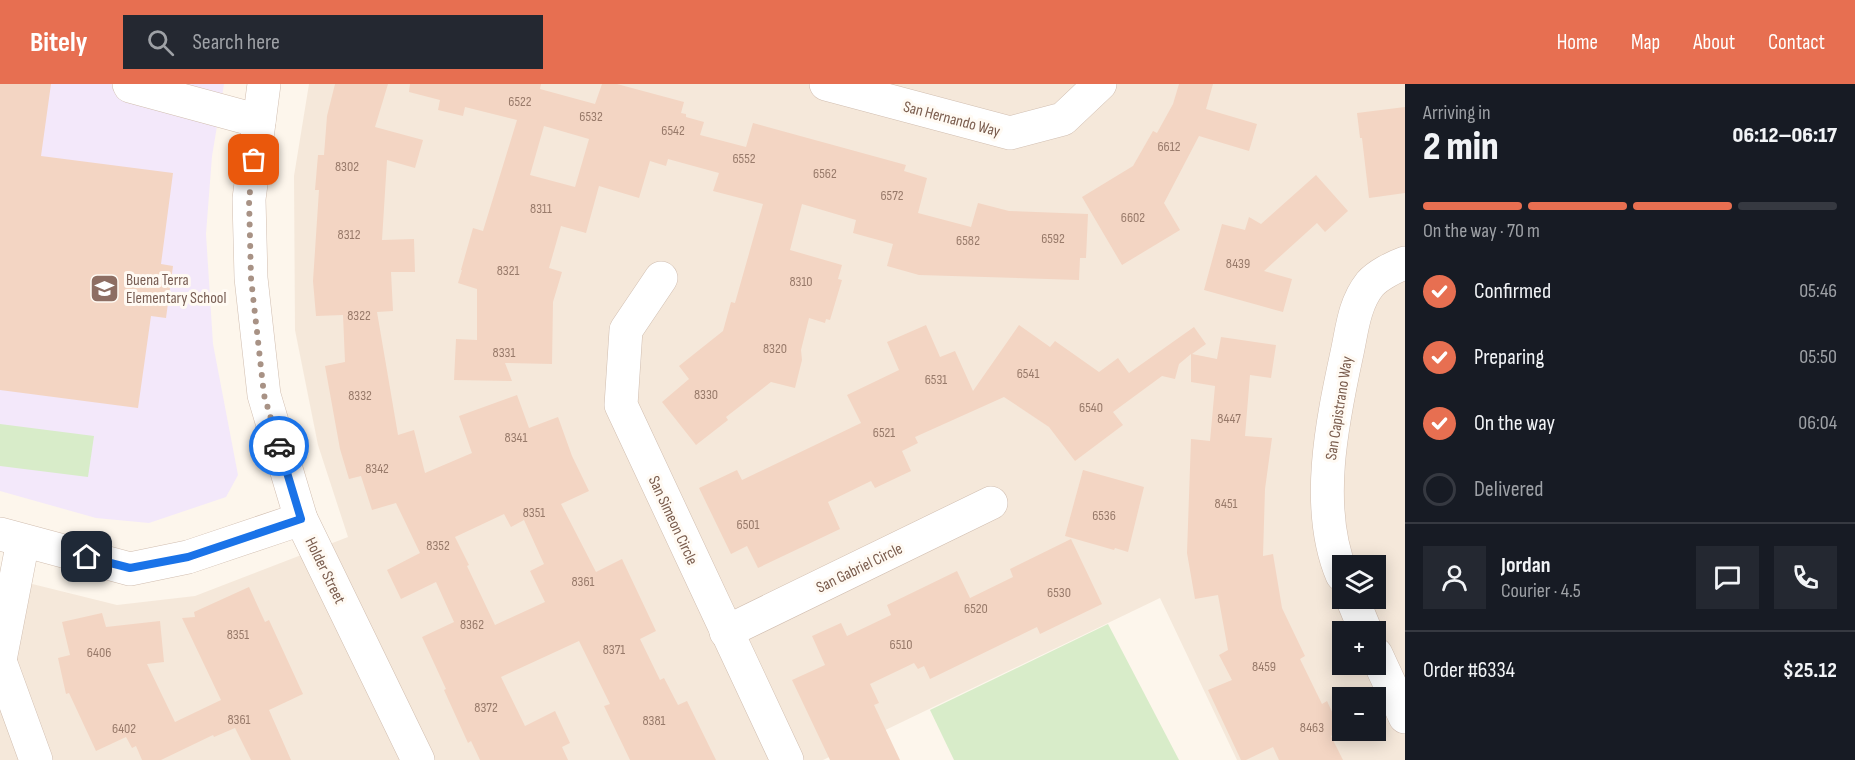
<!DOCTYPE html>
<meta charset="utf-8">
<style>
:root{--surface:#171b24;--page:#242831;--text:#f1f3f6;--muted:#9ea1a6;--line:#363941;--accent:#e76f51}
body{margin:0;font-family:"Sofia Sans Condensed",sans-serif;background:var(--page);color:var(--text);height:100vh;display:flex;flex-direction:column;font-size:22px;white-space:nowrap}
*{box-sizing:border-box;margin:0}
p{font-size:20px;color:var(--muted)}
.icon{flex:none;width:33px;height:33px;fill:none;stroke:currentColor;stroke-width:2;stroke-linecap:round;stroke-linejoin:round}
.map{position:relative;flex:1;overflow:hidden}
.details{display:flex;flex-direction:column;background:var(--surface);width:450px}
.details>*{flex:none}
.tools{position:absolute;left:1332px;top:471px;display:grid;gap:12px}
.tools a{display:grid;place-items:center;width:54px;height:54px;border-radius:0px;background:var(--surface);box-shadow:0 3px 15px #0003;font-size:30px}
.pin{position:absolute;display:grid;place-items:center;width:51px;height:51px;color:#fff;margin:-26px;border-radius:12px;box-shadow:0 3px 9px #0006}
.courier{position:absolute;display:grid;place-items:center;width:60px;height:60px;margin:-30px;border:4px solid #1a73e8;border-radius:50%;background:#fff;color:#222;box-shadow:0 2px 8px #0007}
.head em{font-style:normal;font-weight:800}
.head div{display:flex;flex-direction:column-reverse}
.head{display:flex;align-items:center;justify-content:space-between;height:102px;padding:0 18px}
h1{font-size:39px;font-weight:800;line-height:45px}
.bar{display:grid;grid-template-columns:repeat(4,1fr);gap:9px 6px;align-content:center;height:72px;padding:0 18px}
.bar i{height:8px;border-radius:4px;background:var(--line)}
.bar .on{background:var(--accent)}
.bar p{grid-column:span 4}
.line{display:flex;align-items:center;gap:15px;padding:0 18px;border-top:2px solid var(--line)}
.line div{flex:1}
.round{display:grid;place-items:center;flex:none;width:63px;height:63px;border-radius:0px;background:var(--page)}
ol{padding:0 18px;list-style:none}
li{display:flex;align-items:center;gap:18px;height:66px}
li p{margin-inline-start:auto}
li .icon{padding:6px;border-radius:50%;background:var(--accent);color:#fff;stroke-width:4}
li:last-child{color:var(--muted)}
li i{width:33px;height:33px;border:3px solid var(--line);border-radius:50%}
header{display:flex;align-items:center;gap:36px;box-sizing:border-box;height:84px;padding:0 30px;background:var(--accent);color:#fff}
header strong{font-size:28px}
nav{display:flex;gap:33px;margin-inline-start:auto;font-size:21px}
.search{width:420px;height:54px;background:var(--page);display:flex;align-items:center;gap:15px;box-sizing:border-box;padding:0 21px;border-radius:0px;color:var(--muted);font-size:22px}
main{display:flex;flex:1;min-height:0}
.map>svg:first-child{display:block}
.residential{fill:#f5e8da;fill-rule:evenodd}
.education{fill:#f3e8fa}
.green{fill:#d8ecc9}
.building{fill:#f3d5c3;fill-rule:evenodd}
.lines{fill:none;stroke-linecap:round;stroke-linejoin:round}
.minor-casing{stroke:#d1beb0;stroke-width:34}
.minor{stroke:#fff;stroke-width:33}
.done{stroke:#a89285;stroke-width:6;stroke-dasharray:0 10.8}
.route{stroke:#1a73e8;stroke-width:8}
.labels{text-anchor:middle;stroke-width:6;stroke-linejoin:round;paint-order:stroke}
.number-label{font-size:14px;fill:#987a6a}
.street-label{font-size:16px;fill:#7a5c4d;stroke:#fffaf3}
.education-label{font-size:16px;fill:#785e54;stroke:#fffaf3;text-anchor:start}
</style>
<header>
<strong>Bitely</strong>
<div class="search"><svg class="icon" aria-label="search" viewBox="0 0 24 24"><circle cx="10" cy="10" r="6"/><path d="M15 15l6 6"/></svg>Search here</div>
<nav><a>Home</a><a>Map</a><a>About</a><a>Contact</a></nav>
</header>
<main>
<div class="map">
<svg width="1405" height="676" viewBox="0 0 1405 676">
<rect width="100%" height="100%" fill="#fdf6ec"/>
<path class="residential" d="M 309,0 L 1405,0 L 1405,676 L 1237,676 L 1160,514 L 823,676 L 0,676 L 0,492 L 117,521 L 195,512 L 348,453 L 318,361 L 295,246 L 294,92 ZM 1342,482 L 1376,482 L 1376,514 L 1342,514 ZM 1342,548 L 1376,548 L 1376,580 L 1342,580 ZM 1342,614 L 1376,614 L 1376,646 L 1342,646 Z"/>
<path class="education" d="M 0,0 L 224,0 L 212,72 L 206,150 L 213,260 L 238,391 L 226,413 L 149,439 L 96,434 L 0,407 Z"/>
<g class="green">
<path d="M 0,340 L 94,352 L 88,393 L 0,382 Z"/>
<path d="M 1108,540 L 1179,676 L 954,676 L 930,626 Z"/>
</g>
<g class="building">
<path d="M 0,0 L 51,0 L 41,72 L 173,89 L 161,180 L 173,182 L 166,234 L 151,232 L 138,324 L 0,306 Z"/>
<path d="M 335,0 L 388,0 L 375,43 L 423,56 L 415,84 L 387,76 L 382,156 L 414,155 L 415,188 L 391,188 L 393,227 L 377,228 L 398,351 L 414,346 L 425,389 L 472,369 L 459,332 L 517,311 L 529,344 L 558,333 L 572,372 L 589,407 L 561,420 L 596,488 L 622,475 L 656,547 L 640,555 L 660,596 L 664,594 L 678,621 L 687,617 L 716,676 L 630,676 L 604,622 L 610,620 L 579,557 L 501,593 L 525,642 L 555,627 L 570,659 L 562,663 L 568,676 L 480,676 L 471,657 L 468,659 L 444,606 L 446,605 L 422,553 L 454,538 L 436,498 L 401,515 L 387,486 L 420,469 L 396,419 L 372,426 L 361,392 L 349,395 L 340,365 L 325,282 L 345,278 L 343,231 L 316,232 L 313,197 L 319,106 L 315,106 L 318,71 L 324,71 L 327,32 ZM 504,430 L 511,443 L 524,436 L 544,480 L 530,487 L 545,518 L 495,541 L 467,482 L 469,481 L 455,453 Z"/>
<path d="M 410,0 L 541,0 L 540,5 L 595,20 L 602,0 L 617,0 L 684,18 L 681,29 L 686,30 L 686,33 L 704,38 L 700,51 L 746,63 L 753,39 L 906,81 L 904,87 L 927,94 L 918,129 L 971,143 L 978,119 L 1009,127 L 1088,130 L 1086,174 L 1080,174 L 1079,196 L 919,191 L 887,182 L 893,160 L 853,149 L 856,136 L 802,120 L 790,166 L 842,181 L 838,195 L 842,196 L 830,236 L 826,235 L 825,239 L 809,234 L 801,266 L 802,276 L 795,304 L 771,298 L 726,333 L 728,336 L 696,361 L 662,318 L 689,295 L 679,282 L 723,247 L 731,218 L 735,219 L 763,120 L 713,107 L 719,89 L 668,75 L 666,82 L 650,77 L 639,114 L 599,102 L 586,149 L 561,142 L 549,184 L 562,188 L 553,218 L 552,280 L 505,279 L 512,297 L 454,296 L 456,255 L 477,256 L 477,205 L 458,199 L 462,186 L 461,186 L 473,144 L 483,147 L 517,36 L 465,23 L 463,32 L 438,26 L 440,16 L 409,8 ZM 544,42 L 589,55 L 575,103 L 530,91 Z"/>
<path d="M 1179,0 L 1213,0 L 1206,25 L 1257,40 L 1249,67 L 1199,52 L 1164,119 L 1180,146 L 1122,181 L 1082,113 L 1133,82 L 1153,47 L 1157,49 L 1173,20 Z"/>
<path d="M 1405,23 L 1405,109 L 1369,114 L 1362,54 L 1360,54 L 1357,29 Z"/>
<path d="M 1316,91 L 1348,127 L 1325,148 L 1317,139 L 1264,187 L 1292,195 L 1283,228 L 1204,206 L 1222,140 L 1245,146 L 1249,133 L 1261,140 Z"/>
<path d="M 926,241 L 940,273 L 955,267 L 973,307 L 1019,241 L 1050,263 L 1055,257 L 1099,288 L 1118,274 L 1129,289 L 1194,243 L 1206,260 L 1192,270 L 1217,275 L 1221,253 L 1276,261 L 1271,294 L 1250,291 L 1245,352 L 1272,354 L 1265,405 L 1263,472 L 1273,470 L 1282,524 L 1305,572 L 1300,575 L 1322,620 L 1327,617 L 1341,647 L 1331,652 L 1343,676 L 1279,676 L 1273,663 L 1246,676 L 1241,676 L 1208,606 L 1232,596 L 1219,571 L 1228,566 L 1218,511 L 1195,515 L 1187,469 L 1191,355 L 1210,357 L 1215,302 L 1191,298 L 1191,270 L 1179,280 L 1175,295 L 1162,292 L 1113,328 L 1123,341 L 1075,377 L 1049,343 L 1004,313 L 915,353 L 918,359 L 902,367 L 911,387 L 875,404 L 871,397 L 828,418 L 840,445 L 758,484 L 747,462 L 731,470 L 699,404 L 737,386 L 742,396 L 861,339 L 847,311 L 899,286 L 887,258 Z"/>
<path d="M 1083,386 L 1144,403 L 1128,468 L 1115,464 L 1114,466 L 1065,452 Z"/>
<path d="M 1071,455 L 1102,520 L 1040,550 L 1037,543 L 930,595 L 924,582 L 918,585 L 914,579 L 870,600 L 879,619 L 874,621 L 900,676 L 830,676 L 792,596 L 825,581 L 812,552 L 841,539 L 847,552 L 891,531 L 887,521 L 957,487 L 970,514 L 1013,493 L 1010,485 Z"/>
<path d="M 249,503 L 265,538 L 269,536 L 303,610 L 269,626 L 291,676 L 251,676 L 235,644 L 214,653 L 213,651 L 161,676 L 142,676 L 136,662 L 132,664 L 126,653 L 96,667 L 69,609 L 66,610 L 58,574 L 70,571 L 62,538 L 102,529 L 106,543 L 160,537 L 164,578 L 147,580 L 175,638 L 221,616 L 182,534 L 195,533 L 194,528 Z"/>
</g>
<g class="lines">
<defs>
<g id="minor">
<path d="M 129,0 L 130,2 L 259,37"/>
<path d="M 264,0 L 249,115 L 251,194 L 264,311 L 301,435 L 418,676"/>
<path d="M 826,0 L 1010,49 L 1063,35 L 1100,0"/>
<path d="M 661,194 L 626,246 L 621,321 L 787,676"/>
<path d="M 0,450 L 130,485 L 188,473 L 301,435"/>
<path d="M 1342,491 C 1314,424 1332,338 1347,269 C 1352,246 1354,220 1370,200 C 1378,191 1394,183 1405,179"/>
<path d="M 1352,514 L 1366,548"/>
<path d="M 726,548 L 991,419"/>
<path d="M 1376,570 L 1405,633"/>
<path d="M 0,576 L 23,457"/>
<path d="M 0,577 L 36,676"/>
</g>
</defs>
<use href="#minor" class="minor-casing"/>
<use href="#minor" class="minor"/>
</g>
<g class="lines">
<path class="done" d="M 254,76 L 249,115 L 251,194 L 264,311 L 279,362"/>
<path class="route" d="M 87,473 L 130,484 L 188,473 L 301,435 L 279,362"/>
</g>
<defs>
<symbol id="school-square" viewBox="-11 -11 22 22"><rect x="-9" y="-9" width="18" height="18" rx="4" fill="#8d6e63" stroke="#fffaf3"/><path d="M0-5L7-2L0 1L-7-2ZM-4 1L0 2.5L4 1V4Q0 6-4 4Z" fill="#fff"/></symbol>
</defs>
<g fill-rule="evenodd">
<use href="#school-square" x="88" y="188" width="33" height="33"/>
</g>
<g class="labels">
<g class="number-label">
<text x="520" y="22">6522</text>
<text x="591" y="37">6532</text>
<text x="673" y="51">6542</text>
<text x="1169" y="67">6612</text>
<text x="744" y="79">6552</text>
<text x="347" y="87">8302</text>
<text x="825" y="94">6562</text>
<text x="892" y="116">6572</text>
<text x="541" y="129">8311</text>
<text x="1133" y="138">6602</text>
<text x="349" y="155">8312</text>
<text x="1053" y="159">6592</text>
<text x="968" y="161">6582</text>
<text x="1238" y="184">8439</text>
<text x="508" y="191">8321</text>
<text x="801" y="202">8310</text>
<text x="359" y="236">8322</text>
<text x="775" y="269">8320</text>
<text x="504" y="273">8331</text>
<text x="1028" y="294">6541</text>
<text x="936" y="300">6531</text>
<text x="706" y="315">8330</text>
<text x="360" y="316">8332</text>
<text x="1091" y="328">6540</text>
<text x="1229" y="339">8447</text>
<text x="884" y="353">6521</text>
<text x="516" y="358">8341</text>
<text x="377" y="389">8342</text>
<text x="1226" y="424">8451</text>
<text x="534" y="433">8351</text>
<text x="1104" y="436">6536</text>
<text x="748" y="445">6501</text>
<text x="438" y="466">8352</text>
<text x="583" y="502">8361</text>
<text x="1059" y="513">6530</text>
<text x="976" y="529">6520</text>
<text x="472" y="545">8362</text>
<text x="238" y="555">8351</text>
<text x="901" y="565">6510</text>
<text x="614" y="570">8371</text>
<text x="99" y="573">6406</text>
<text x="1264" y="587">8459</text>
<text x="486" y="628">8372</text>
<text x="239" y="640">8361</text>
<text x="654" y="641">8381</text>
<text x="1312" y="648">8463</text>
<text x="124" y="649">6402</text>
</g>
<g class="street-label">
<text transform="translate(952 34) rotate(15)" y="6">San Hernando Way</text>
<text transform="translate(1338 324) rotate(-81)" y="6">San Capistrano Way</text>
<text transform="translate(674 436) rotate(65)" y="6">San Simeon Circle</text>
<text transform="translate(859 483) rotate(-26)" y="6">San Gabriel Circle</text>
<text transform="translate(326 486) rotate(64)" y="6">Holder Street</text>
</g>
<g class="education-label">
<text x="126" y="201">Buena Terra<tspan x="126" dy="18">Elementary School</tspan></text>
</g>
</g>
</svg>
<div class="tools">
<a><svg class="icon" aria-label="layers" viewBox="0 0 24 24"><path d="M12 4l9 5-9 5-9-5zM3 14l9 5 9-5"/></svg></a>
<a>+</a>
<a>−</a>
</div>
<div class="pin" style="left:254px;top:76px;background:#ea580c"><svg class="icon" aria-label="bag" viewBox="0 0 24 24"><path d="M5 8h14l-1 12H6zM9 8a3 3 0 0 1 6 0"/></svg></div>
<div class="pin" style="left:87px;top:473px;background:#1f2937"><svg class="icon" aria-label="home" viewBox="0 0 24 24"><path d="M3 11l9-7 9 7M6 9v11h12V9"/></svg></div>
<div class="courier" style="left:279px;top:362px"><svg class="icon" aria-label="car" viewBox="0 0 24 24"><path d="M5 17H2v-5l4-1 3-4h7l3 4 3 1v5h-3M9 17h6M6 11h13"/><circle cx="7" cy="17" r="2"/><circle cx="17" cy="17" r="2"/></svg></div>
</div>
<section class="details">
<div class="head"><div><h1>2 min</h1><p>Arriving in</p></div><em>06:12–06:17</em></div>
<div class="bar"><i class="on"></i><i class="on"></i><i class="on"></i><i></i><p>On the way · 70 m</p></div>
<ol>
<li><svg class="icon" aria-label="check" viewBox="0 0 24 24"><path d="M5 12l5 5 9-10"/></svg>Confirmed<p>05:46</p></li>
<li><svg class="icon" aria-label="check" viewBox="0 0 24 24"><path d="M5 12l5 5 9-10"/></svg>Preparing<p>05:50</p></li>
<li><svg class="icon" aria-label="check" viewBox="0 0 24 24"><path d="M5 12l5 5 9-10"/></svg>On the way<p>06:04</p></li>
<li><i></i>Delivered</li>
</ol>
<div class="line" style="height:108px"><a class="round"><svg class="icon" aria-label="person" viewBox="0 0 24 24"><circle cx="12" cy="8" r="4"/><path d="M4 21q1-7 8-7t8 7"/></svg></a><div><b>Jordan</b><p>Courier · 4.5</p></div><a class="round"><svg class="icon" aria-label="chat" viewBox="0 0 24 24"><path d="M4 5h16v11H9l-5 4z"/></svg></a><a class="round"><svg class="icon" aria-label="phone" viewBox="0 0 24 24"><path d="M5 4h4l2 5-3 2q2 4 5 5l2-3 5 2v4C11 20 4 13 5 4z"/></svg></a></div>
<div class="line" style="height:78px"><div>Order #6334</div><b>$25.12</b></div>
</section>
</main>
